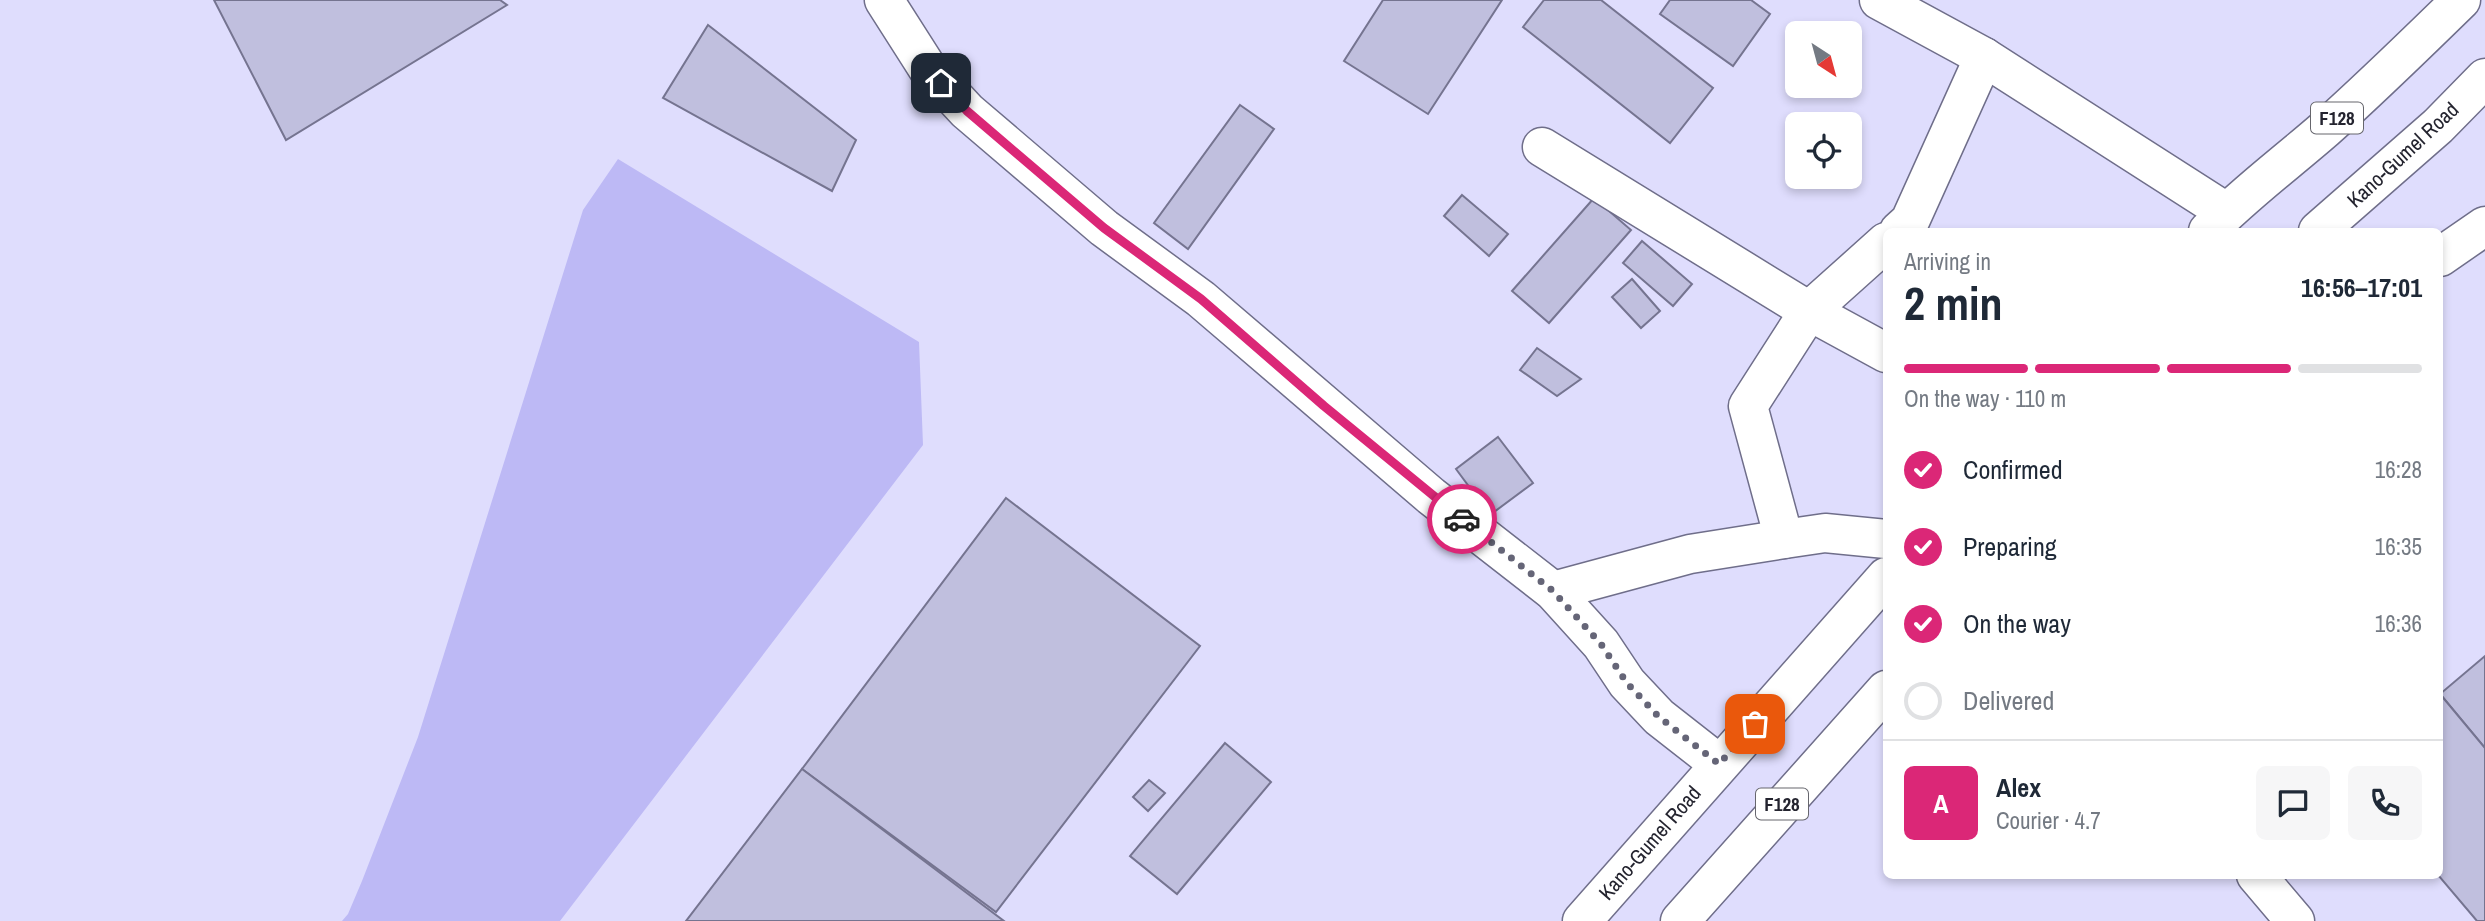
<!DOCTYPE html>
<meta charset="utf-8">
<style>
:root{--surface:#fff;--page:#f6f6f7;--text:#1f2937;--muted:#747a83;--line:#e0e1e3;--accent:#db2777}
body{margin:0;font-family:"Archivo Narrow",sans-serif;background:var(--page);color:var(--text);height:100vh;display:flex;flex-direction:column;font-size:26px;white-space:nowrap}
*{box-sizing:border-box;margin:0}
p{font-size:23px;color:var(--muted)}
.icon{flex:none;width:38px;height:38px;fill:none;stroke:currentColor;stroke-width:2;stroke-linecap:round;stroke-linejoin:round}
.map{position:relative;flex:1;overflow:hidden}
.sheet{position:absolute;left:1883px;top:228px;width:560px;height:651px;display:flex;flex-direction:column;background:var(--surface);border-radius:10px;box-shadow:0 4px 10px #0003}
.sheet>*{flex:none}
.needle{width:46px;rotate:144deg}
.buttons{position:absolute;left:1785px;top:21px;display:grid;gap:14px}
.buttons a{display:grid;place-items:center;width:77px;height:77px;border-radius:10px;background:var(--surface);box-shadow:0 4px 10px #0003;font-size:35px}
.pin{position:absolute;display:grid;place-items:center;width:60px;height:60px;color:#fff;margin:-30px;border-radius:14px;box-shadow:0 4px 10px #0006}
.courier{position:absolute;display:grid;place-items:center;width:70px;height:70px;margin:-35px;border:5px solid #db2777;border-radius:50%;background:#fff;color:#222;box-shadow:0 2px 9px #0007}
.head em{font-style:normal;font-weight:700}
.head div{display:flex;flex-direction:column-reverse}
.head{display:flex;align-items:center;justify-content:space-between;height:119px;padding:0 21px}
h1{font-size:46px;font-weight:700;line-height:52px}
.bar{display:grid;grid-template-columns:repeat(4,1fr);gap:10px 7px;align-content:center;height:84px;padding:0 21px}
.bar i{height:9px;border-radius:5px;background:var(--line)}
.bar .on{background:var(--accent)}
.bar p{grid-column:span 4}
.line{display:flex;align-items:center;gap:18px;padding:0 21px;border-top:2px solid var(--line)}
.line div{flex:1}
.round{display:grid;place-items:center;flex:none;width:74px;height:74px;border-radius:10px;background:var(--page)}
ol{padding:0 21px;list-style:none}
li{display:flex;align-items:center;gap:21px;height:77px}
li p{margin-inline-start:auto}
li .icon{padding:7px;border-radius:50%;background:var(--accent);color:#fff;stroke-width:4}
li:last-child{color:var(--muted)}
li i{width:38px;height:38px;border:4px solid var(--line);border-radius:50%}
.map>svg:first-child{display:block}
.green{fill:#bdb9f5}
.building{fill:#c0bfde;stroke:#757490;stroke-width:2}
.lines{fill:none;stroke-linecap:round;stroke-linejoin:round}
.minor-casing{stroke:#6f6e8a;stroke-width:41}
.major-casing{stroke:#6f6e8a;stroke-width:41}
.minor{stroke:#fff;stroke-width:38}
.major{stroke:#fff;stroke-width:38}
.done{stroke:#656577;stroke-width:7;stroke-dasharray:0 12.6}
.route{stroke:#db2777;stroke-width:9}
.labels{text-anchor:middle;stroke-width:7;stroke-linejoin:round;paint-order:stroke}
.shield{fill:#fff;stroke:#66666d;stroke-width:2}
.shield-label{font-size:19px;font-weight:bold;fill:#24242f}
.street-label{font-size:21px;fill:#24242f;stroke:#fff}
</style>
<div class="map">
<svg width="2485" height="921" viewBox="0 0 2485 921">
<rect width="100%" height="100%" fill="#dfddfd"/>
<path class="green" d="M 618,159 L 919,342 L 923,445 L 560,921 L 342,921 L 348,914 L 362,881 L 418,737 L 583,210 Z"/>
<g class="building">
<path d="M 214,0 L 500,0 L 507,5 L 286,140 Z"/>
<path d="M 1383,0 L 1502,0 L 1428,114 L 1344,61 Z"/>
<path d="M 1544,0 L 1601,0 L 1713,88 L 1670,143 L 1523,27 Z"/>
<path d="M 1670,0 L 1751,0 L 1770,14 L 1733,66 L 1660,14 Z"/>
<path d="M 708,25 L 856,140 L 832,191 L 663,98 Z"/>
<path d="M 1240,105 L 1274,129 L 1188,249 L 1154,223 Z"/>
<path d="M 1462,195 L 1508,234 L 1489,256 L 1444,216 Z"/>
<path d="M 1594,198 L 1631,230 L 1549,323 L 1512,291 Z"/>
<path d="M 1642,241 L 1692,284 L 1673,306 L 1623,263 Z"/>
<path d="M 1632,279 L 1660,311 L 1641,328 L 1612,297 Z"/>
<path d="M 1537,348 L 1581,379 L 1557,396 L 1520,370 Z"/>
<path d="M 1498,437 L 1533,483 L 1490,515 L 1456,469 Z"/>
<path d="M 1006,498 L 1200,646 L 996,912 L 802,769 Z"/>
<path d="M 2485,656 L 2485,748 L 2440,694 Z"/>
<path d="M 2440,694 L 2485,748 L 2485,921 L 2477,921 L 2438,875 Z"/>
<path d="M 1225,743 L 1271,782 L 1177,894 L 1130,856 Z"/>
<path d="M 802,769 L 1004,921 L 686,921 Z"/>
<path d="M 1149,780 L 1165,793 L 1148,811 L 1133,797 Z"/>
</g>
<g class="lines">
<defs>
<g id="minor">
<path d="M 884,0 L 928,69 L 967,111 L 1104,228 L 1201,299 L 1431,496 L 1553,591 L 1601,644 L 1627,683 L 1659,717 L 1719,764"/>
<path d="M 1879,0 L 1984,57 L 2226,212"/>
<path d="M 1542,147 L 1809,311 L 1886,242"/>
<path d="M 1899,231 L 1910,221 L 1984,57"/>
<path d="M 2440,257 L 2485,226"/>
<path d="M 1784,539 L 1748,406 L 1809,311 L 1886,353"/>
<path d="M 1553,591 L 1690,554 L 1784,539 L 1825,533 L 1886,539"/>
<path d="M 2256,875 L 2295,921"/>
</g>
<g id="major">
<path d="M 2208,231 C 2244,194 2286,163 2325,129 C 2372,87 2416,44 2461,0"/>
<path d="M 2318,231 L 2438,126 L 2485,78"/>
<path d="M 1582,921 L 1886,577"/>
<path d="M 1680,921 L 1886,690"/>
</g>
</defs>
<use href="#minor" class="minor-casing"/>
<use href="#major" class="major-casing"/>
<use href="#minor" class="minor"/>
<use href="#major" class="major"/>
</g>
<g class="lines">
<path class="done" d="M 1462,519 L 1553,591 L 1601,644 L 1627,683 L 1659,717 L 1719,764 L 1755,724"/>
<path class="route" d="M 941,83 L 967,111 L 1104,228 L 1201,299 L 1324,406 L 1462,519"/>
</g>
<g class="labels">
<g class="shield">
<rect x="2311" y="102.5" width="52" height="31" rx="5"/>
<rect x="1756" y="788.5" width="52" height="31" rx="5"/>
</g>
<g class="shield-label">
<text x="2337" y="125">F128</text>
<text x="1782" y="811">F128</text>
</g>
<g class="street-label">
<text transform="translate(2403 155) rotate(-43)" y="7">Kano-Gumel Road</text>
<text transform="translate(1650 843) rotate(-49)" y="7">Kano-Gumel Road</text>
</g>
</g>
</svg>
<div class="buttons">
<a><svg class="needle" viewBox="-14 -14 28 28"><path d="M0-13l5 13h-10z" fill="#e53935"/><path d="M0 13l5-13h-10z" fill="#747a83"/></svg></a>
<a><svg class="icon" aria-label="locate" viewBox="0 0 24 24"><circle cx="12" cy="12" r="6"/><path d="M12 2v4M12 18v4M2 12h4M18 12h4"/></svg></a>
</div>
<div class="pin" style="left:1755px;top:724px;background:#ea580c"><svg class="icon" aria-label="bag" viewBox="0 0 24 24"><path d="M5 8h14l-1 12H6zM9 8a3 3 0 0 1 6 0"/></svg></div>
<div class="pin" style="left:941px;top:83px;background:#1f2937"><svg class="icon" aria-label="home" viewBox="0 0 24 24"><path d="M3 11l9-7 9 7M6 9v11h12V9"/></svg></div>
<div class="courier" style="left:1462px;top:519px"><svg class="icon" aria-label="car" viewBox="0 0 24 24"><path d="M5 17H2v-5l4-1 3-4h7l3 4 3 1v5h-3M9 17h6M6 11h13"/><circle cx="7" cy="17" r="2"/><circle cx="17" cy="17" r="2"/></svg></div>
<section class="sheet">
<div class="head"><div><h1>2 min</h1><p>Arriving in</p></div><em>16:56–17:01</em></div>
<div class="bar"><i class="on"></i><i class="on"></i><i class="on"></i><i></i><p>On the way · 110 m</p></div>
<ol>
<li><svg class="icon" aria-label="check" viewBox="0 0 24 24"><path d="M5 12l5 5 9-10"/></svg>Confirmed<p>16:28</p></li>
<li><svg class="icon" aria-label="check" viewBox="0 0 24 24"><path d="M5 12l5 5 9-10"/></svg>Preparing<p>16:35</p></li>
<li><svg class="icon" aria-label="check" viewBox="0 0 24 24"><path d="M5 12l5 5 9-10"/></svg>On the way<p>16:36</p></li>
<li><i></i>Delivered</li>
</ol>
<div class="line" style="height:126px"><b class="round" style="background:var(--accent);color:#fff">A</b><div><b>Alex</b><p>Courier · 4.7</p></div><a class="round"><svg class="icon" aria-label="chat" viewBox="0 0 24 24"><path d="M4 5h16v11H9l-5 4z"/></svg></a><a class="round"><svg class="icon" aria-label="phone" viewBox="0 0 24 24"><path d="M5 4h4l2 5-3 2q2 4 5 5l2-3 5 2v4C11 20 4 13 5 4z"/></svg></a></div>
</section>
</div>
